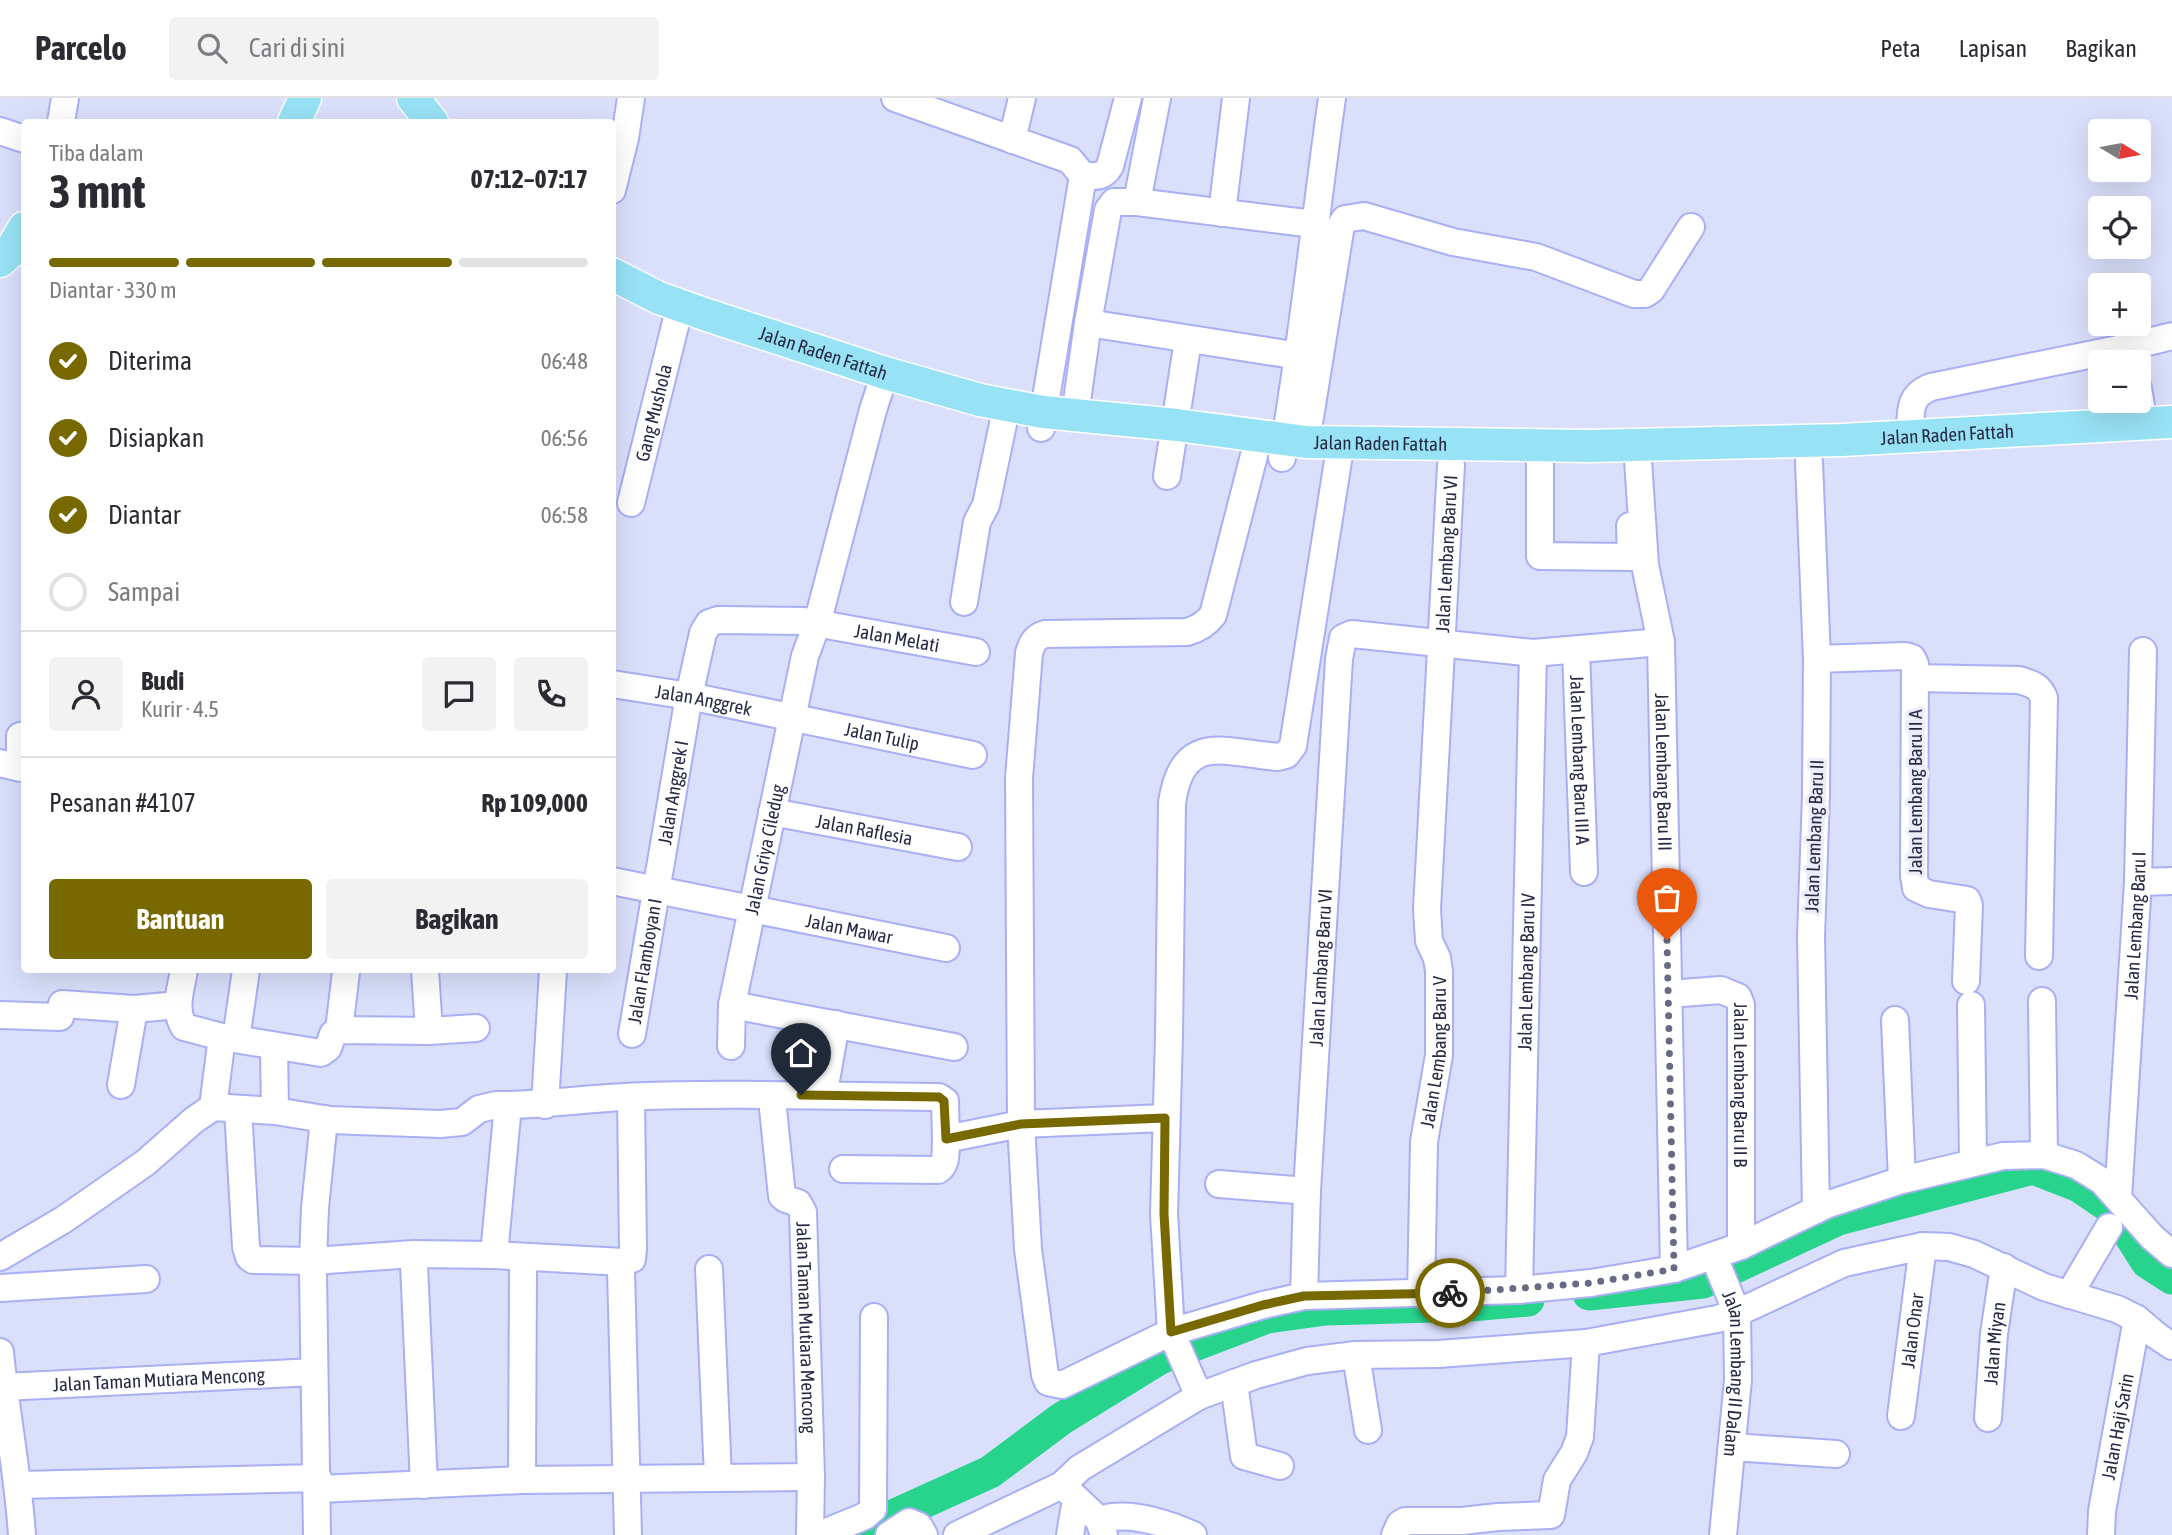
<!DOCTYPE html>
<html lang="id">
<meta charset="utf-8">
<style>
:root{--surface:#fff;--page:#f2f2f3;--text:#2b2b33;--muted:#7c7c81;--line:#e1e1e2;--accent:#786800}
body{margin:0;font-family:"Asap Condensed",sans-serif;background:var(--page);color:var(--text);height:100vh;display:flex;flex-direction:column;font-size:26px;white-space:nowrap}
*{box-sizing:border-box;margin:0}
p{font-size:23px;color:var(--muted)}
.icon{flex:none;width:38px;height:38px;fill:none;stroke:currentColor;stroke-width:2;stroke-linecap:round;stroke-linejoin:round}
.map{position:relative;flex:1;overflow:hidden}
.side{position:absolute;left:21px;top:21px;width:595px;height:854px;display:flex;flex-direction:column;background:var(--surface);border-radius:7px;box-shadow:0 7px 28px #0002}
.side>*{flex:none}
.needle{width:46px;rotate:100deg}
.controls{position:absolute;left:2088px;top:21px;display:grid;gap:14px}
.controls a{display:grid;place-items:center;width:63px;height:63px;border-radius:7px;background:var(--surface);box-shadow:0 7px 28px #0002;font-size:35px}
.pin{position:absolute;display:grid;place-items:center;width:60px;height:60px;color:#fff;margin:-72px -30px;border-radius:50% 50% 50% 0;rotate:-45deg;box-shadow:0 0 7px #0007}
.pin .icon{rotate:45deg}
.courier{position:absolute;display:grid;place-items:center;width:70px;height:70px;margin:-35px;border:5px solid #786800;border-radius:50%;background:#fff;color:#222;box-shadow:0 2px 9px #0007}
.head em{font-style:normal;font-weight:700}
.head div{display:flex;flex-direction:column-reverse}
.head{display:flex;align-items:center;justify-content:space-between;height:119px;padding:0 28px}
h1{font-size:46px;font-weight:700;line-height:52px}
.bar{display:grid;grid-template-columns:repeat(4,1fr);gap:10px 7px;align-content:center;height:84px;padding:0 28px}
.bar i{height:9px;border-radius:5px;background:var(--line)}
.bar .on{background:var(--accent)}
.bar p{grid-column:span 4}
.line{display:flex;align-items:center;gap:18px;padding:0 28px;border-top:2px solid var(--line)}
.line div{flex:1}
.round{display:grid;place-items:center;flex:none;width:74px;height:74px;border-radius:7px;background:var(--page)}
ol{padding:0 28px;list-style:none}
li{display:flex;align-items:center;gap:21px;height:77px}
li p{margin-inline-start:auto}
li .icon{padding:7px;border-radius:50%;background:var(--accent);color:#fff;stroke-width:4}
li:last-child{color:var(--muted)}
li i{width:38px;height:38px;border:4px solid var(--line);border-radius:50%}
.primary-button{display:flex;gap:14px;margin-top:auto;padding:14px 28px}
.primary-button a{flex:1;height:80px;border-radius:7px;background:var(--accent);color:#fff;font-size:28px;font-weight:700;line-height:80px;text-align:center}
.primary-button a+a{background:var(--page);color:var(--text)}
header{display:flex;align-items:center;gap:42px;box-sizing:border-box;height:98px;padding:0 35px;background:var(--surface);border-bottom:2px solid var(--line)}
header strong{font-size:33px}
nav{display:flex;gap:38px;margin-inline-start:auto;font-size:24px}
.search{width:490px;height:63px;background:var(--page);display:flex;align-items:center;gap:18px;box-sizing:border-box;padding:0 24px;border-radius:7px;color:var(--muted);font-size:26px}
.map>svg:first-child{display:block}
.lines{fill:none;stroke-linecap:round;stroke-linejoin:round}
.river{stroke:#28d48c;stroke-width:33}
.minor-casing{stroke:#a8aff4;stroke-width:30}
.major-casing{stroke:#fff;stroke-width:35}
.minor{stroke:#fff;stroke-width:26}
.major{stroke:#98e2f5;stroke-width:32}
.done{stroke:#666a85;stroke-width:7;stroke-dasharray:0 12.6}
.route{stroke:#786800;stroke-width:9}
.labels{text-anchor:middle;stroke-width:7;stroke-linejoin:round;paint-order:stroke}
.street-label{font-size:19px;fill:#282b46;stroke:#ebedfb}
</style>
<header>
<strong>Parcelo</strong>
<div class="search"><svg class="icon" aria-label="search" viewBox="0 0 24 24"><circle cx="10" cy="10" r="6"/><path d="M15 15l6 6"/></svg>Cari di sini</div>
<nav><a>Peta</a><a>Lapisan</a><a>Bagikan</a></nav>
</header>
<div class="map">
<svg width="2172" height="1437" viewBox="0 0 2172 1437">
<rect width="100%" height="100%" fill="#dadffb"/>
<g class="lines">
<g class="river">
<path d="M 1589,1196 L 1703,1184 L 1838,1121 L 2033,1070 L 2079,1088 L 2114,1112 L 2147,1164 L 2172,1180"/>
<path d="M 851,1437 L 990,1374 L 1061,1321 L 1160,1260 L 1267,1219 L 1326,1211 L 1470,1207 L 1528,1202"/>
</g>
<defs>
<g id="minor">
<path d="M 895,0 L 1070,62 L 1083,78 L 1041,330"/>
<path d="M 61,24 L 65,0"/>
<path d="M 0,33 L 24,41"/>
<path d="M 1012,42 L 1022,0"/>
<path d="M 1083,78 C 1096,78 1103,80 1110,68 L 1128,0"/>
<path d="M 612,92 L 625,40 L 631,0"/>
<path d="M 1137,104 L 1157,0"/>
<path d="M 1222,115 L 1236,0"/>
<path d="M 1088,225 L 1299,258"/>
<path d="M 2138,290 L 2144,326"/>
<path d="M 1075,317 L 1088,225 L 1108,112 L 1114,104 L 1137,104 L 1314,126"/>
<path d="M 1259,338 L 1213,517 C 1206,526 1198,531 1187,534 L 1045,536 C 1035,539 1032,545 1029,555 L 1019,680 L 1021,1026 L 1028,1151 L 1045,1277 L 1048,1284 L 1062,1287 L 1171,1234 L 1263,1207 L 1304,1198 L 1519,1192 L 1591,1185 L 1674,1171 L 1741,1148 L 1826,1107 L 1902,1082 L 2003,1058 L 2044,1057 L 2076,1067 L 2102,1083 L 2152,1139 L 2172,1156"/>
<path d="M 1910,339 C 1911,316 1907,298 1931,289 L 2128,249 L 2172,238"/>
<path d="M 1306,344 L 1341,127 L 1345,121 L 1364,118 L 1453,144 L 1536,159 L 1634,196 L 1645,196 L 1651,192 L 1691,129"/>
<path id="s1" d="M 1637,347 L 1645,467 L 1661,544 L 1674,1171"/>
<path d="M 1540,348 L 1540,458 L 1631,459 L 1630,428"/>
<path d="M 1282,360 C 1303,240 1315,120 1332,0"/>
<path d="M 1809,364 L 1817,561 L 1816,697 L 1811,838 L 1816,1112"/>
<path d="M 1167,378 L 1188,242"/>
<path id="s2" d="M 631,405 L 676,224"/>
<path d="M 964,504 L 977,424 L 986,407 L 1003,326"/>
<path id="s3" d="M 1576,552 L 1584,774"/>
<path d="M 1817,561 L 1905,558 L 1912,560 L 1915,566 L 1914,778 L 1916,790 L 1929,796 L 1967,802 L 1969,807 L 1966,883"/>
<path d="M 1915,580 L 2019,582 C 2031,586 2039,587 2044,600 L 2039,858"/>
<path id="s4" d="M 612,586 L 689,598 L 973,657"/>
<path d="M 0,665 L 20,670 L 20,638 L 24,637"/>
<path id="s5" d="M 772,714 L 958,749"/>
<path id="s6" d="M 612,783 L 946,850"/>
<path d="M 2138,784 L 2172,783"/>
<path d="M 184,872 C 181,891 173,911 184,929 L 222,939 L 321,955 L 328,950 L 333,936 L 339,932 L 429,933 L 476,930"/>
<path d="M 425,872 L 429,933"/>
<path id="s7" d="M 1669,896 L 1721,892 L 1738,899 L 1741,907 L 1741,1148"/>
<path d="M 2042,903 L 2044,1057"/>
<path d="M 732,907 L 954,949"/>
<path d="M 1971,907 L 1973,1064"/>
<path d="M 0,917 L 60,919 L 62,906 L 134,911 L 178,907"/>
<path d="M 1895,922 L 1902,1082"/>
<path d="M 339,932 L 346,874"/>
<path id="s8" d="M 632,936 L 689,598 L 703,535 L 709,525 L 718,522 L 804,523 L 976,554"/>
<path d="M 236,941 L 246,872"/>
<path d="M 274,948 L 275,1013"/>
<path id="s9" d="M 731,948 L 732,907 L 805,558 L 817,526 L 873,312 L 885,275"/>
<path d="M 121,987 L 134,911"/>
<path d="M 825,988 L 836,926"/>
<path d="M 508,1007 C 554,1006 600,999 646,998 C 744,995 842,998 939,999 L 945,1003 L 946,1041 L 1021,1026 L 1165,1020"/>
<path d="M 545,1007 L 553,872"/>
<path d="M 213,1009 L 222,939"/>
<path d="M 238,1011 L 246,1149 L 249,1159 L 253,1162 L 313,1163 L 414,1156 L 494,1157 L 623,1164 L 632,1161 L 633,1151 L 631,999"/>
<path id="s10" d="M 773,1011 L 782,1098 L 786,1101 L 798,1105 L 803,1114 L 811,1379 L 810,1437"/>
<path d="M 843,1071 L 938,1072 C 948,1066 945,1052 946,1041"/>
<path d="M 1219,1086 L 1307,1093"/>
<path id="s11" d="M 2118,1100 L 2138,784 L 2143,553"/>
<path d="M 0,1159 L 63,1122 L 145,1065 L 194,1022 L 213,1009 L 275,1013 L 330,1022 L 440,1026 L 462,1024 L 479,1011 L 496,1007 L 508,1007 L 494,1157"/>
<path id="s12" d="M 1714,1159 L 1737,1215 L 1738,1282 L 1723,1437"/>
<path d="M 313,1163 L 315,1110 L 324,1021"/>
<path d="M 414,1167 L 424,1387"/>
<path d="M 709,1171 L 718,1379"/>
<path d="M 621,1173 L 628,1437"/>
<path d="M 313,1175 L 317,1437"/>
<path d="M 0,1190 L 146,1181"/>
<path id="s13" d="M 1519,1192 L 1533,555"/>
<path id="s14" d="M 1421,1196 L 1424,1044 L 1439,957 L 1439,873 L 1437,860 L 1429,843 L 1427,811 L 1451,367"/>
<path d="M 2069,1197 L 2109,1129"/>
<path id="s15" d="M 1304,1198 L 1307,1093 L 1339,561 L 1343,540 L 1352,536 L 1533,555 L 1661,544"/>
<path d="M 0,1254 C 6,1316 18,1376 22,1437"/>
<path d="M 1356,1257 L 1368,1332"/>
<path d="M 1234,1285 L 1244,1358 L 1280,1368"/>
<path id="s16" d="M 3,1289 L 314,1274"/>
<path d="M 1199,1298 L 1171,1234 L 1164,1116 L 1169,938 L 1172,705 C 1182,634 1223,654 1278,659 L 1286,657 L 1293,648 L 1341,344"/>
<path id="s17" d="M 1901,1318 L 1923,1148"/>
<path id="s18" d="M 1988,1320 L 1994,1236 L 2004,1169"/>
<path d="M 1732,1349 L 1836,1356"/>
<path d="M 522,1382 L 523,1172"/>
<path d="M 19,1387 L 318,1380"/>
<path d="M 1062,1387 L 1099,1422 L 1104,1437"/>
<path d="M 318,1391 L 522,1382 L 811,1379"/>
<path d="M 1099,1422 C 1128,1412 1166,1425 1193,1437"/>
<path d="M 819,1437 L 865,1418 L 873,1411 L 874,1219"/>
<path d="M 889,1437 L 909,1424 L 919,1428 L 924,1437"/>
<path d="M 957,1437 L 1062,1387 L 1080,1370 L 1199,1298 L 1256,1277 L 1307,1263 L 1356,1257 L 1438,1256 L 1586,1245 L 1717,1221 L 1737,1215 L 1844,1165 L 1923,1148 L 1949,1149 L 1974,1156 L 2044,1189 L 2117,1211 L 2137,1221 L 2157,1238 L 2172,1248"/>
<path d="M 1070,1437 L 1076,1401"/>
<path d="M 1395,1437 L 1400,1426 L 1405,1423 L 1462,1423 L 1498,1419 L 1551,1417 L 1557,1382 L 1574,1355 L 1580,1339 L 1586,1245"/>
<path id="s19" d="M 2101,1437 L 2102,1413 L 2137,1221"/>
</g>
<g id="major">
<path d="M 413,0 L 432,24"/>
<path d="M 294,24 L 305,0"/>
<path d="M 0,163 L 10,154 L 24,130"/>
<path id="s20" d="M 612,176 L 659,200 L 707,217 L 885,275 L 980,302 L 1043,314 L 1177,327 L 1306,344 L 1588,348 L 1842,342 L 2172,324"/>
</g>
</defs>
<use href="#minor" class="minor-casing"/>
<use href="#major" class="major-casing"/>
<use href="#minor" class="minor"/>
<use href="#major" class="major"/>
</g>
<g class="lines">
<path class="done" d="M 1450,1195 L 1591,1185 L 1674,1171 L 1667,842"/>
<path class="route" d="M 801,997 L 939,999 L 944,1003 L 946,1041 L 1021,1026 L 1165,1020 L 1164,1116 L 1171,1234 L 1263,1207 L 1304,1198 L 1450,1195"/>
</g>
<g class="labels">
<g class="street-label">
<text dy="7" stroke="none"><textPath href="#s20" startOffset="226">Jalan Raden Fattah</textPath></text>
<text dy="7" stroke="none"><textPath href="#s2" startOffset="93">Gang Mushola</textPath></text>
<text dy="7" stroke="none"><textPath href="#s20" startOffset="1360">Jalan Raden Fattah</textPath></text>
<text dy="7" stroke="none"><textPath href="#s20" startOffset="793">Jalan Raden Fattah</textPath></text>
<text dy="7" stroke="none"><textPath href="#s14" startOffset="744">Jalan Lembang Baru VI</textPath></text>
<text dy="7" stroke="none"><textPath href="#s8" startOffset="609">Jalan Melati</textPath></text>
<text dy="7" stroke="none"><textPath href="#s4" startOffset="93">Jalan Anggrek</textPath></text>
<text dy="7" stroke="none"><textPath href="#s4" startOffset="275">Jalan Tulip</textPath></text>
<text dy="7" stroke="none"><textPath href="#s3" startOffset="110">Jalan Lembang Baru III A</textPath></text>
<text dy="7" stroke="none"><textPath href="#s1" startOffset="329">Jalan Lembang Baru III</textPath></text>
<text transform="translate(1915 694) rotate(-90)" y="7">Jalan Lembang Baru II A</text>
<text dy="7" stroke="none"><textPath href="#s8" startOffset="245">Jalan Anggrek I</textPath></text>
<text dy="7" stroke="none"><textPath href="#s5" startOffset="94">Jalan Raflesia</textPath></text>
<text transform="translate(1814 738) rotate(-88)" y="7">Jalan Lembang Baru II</text>
<text dy="7" stroke="none"><textPath href="#s9" startOffset="200">Jalan Griya Ciledug</textPath></text>
<text dy="7" stroke="none"><textPath href="#s11" startOffset="273">Jalan Lembang Baru I</textPath></text>
<text dy="7" stroke="none"><textPath href="#s6" startOffset="242">Jalan Mawar</textPath></text>
<text dy="7" stroke="none"><textPath href="#s8" startOffset="74">Jalan Flamboyan I</textPath></text>
<text dy="7" stroke="none"><textPath href="#s15" startOffset="329">Jalan Lambang Baru VI</textPath></text>
<text dy="7" stroke="none"><textPath href="#s13" startOffset="318">Jalan Lembang Baru IV</textPath></text>
<text dy="7" stroke="none"><textPath href="#s14" startOffset="243">Jalan Lembang Baru V</textPath></text>
<text dy="7" stroke="none"><textPath href="#s7" startOffset="159">Jalan Lembang Baru II B</textPath></text>
<text dy="7" stroke="none"><textPath href="#s10" startOffset="231">Jalan Taman Mutiara Mencong</textPath></text>
<text dy="7" stroke="none"><textPath href="#s17" startOffset="86">Jalan Onar</textPath></text>
<text dy="7" stroke="none"><textPath href="#s18" startOffset="75">Jalan Miyan</textPath></text>
<text dy="7" stroke="none"><textPath href="#s12" startOffset="121">Jalan Lembang II Dalam</textPath></text>
<text dy="7" stroke="none"><textPath href="#s16" startOffset="156">Jalan Taman Mutiara Mencong</textPath></text>
<text dy="7" stroke="none"><textPath href="#s19" startOffset="110">Jalan Haji Sarin</textPath></text>
</g>
</g>
</svg>
<div class="controls">
<a><svg class="needle" viewBox="-14 -14 28 28"><path d="M0-13l5 13h-10z" fill="#e53935"/><path d="M0 13l5-13h-10z" fill="#7c7c81"/></svg></a>
<a><svg class="icon" aria-label="locate" viewBox="0 0 24 24"><circle cx="12" cy="12" r="6"/><path d="M12 2v4M12 18v4M2 12h4M18 12h4"/></svg></a>
<a>+</a>
<a>−</a>
</div>
<div class="pin" style="left:1667px;top:842px;background:#ea580c"><svg class="icon" aria-label="bag" viewBox="0 0 24 24"><path d="M5 8h14l-1 12H6zM9 8a3 3 0 0 1 6 0"/></svg></div>
<div class="pin" style="left:801px;top:997px;background:#1f2937"><svg class="icon" aria-label="home" viewBox="0 0 24 24"><path d="M3 11l9-7 9 7M6 9v11h12V9"/></svg></div>
<div class="courier" style="left:1450px;top:1195px"><svg class="icon" aria-label="bike" viewBox="0 0 24 24"><circle cx="6" cy="16" r="4"/><circle cx="18" cy="16" r="4"/><path d="M6 16l4-8h5l3 8M10 8l3 8H6M13 5h3"/></svg></div>
<section class="side">
<div class="head"><div><h1>3 mnt</h1><p>Tiba dalam</p></div><em>07:12–07:17</em></div>
<div class="bar"><i class="on"></i><i class="on"></i><i class="on"></i><i></i><p>Diantar · 330 m</p></div>
<ol>
<li><svg class="icon" aria-label="check" viewBox="0 0 24 24"><path d="M5 12l5 5 9-10"/></svg>Diterima<p>06:48</p></li>
<li><svg class="icon" aria-label="check" viewBox="0 0 24 24"><path d="M5 12l5 5 9-10"/></svg>Disiapkan<p>06:56</p></li>
<li><svg class="icon" aria-label="check" viewBox="0 0 24 24"><path d="M5 12l5 5 9-10"/></svg>Diantar<p>06:58</p></li>
<li><i></i>Sampai</li>
</ol>
<div class="line" style="height:126px"><a class="round"><svg class="icon" aria-label="person" viewBox="0 0 24 24"><circle cx="12" cy="8" r="4"/><path d="M4 21q1-7 8-7t8 7"/></svg></a><div><b>Budi</b><p>Kurir · 4.5</p></div><a class="round"><svg class="icon" aria-label="chat" viewBox="0 0 24 24"><path d="M4 5h16v11H9l-5 4z"/></svg></a><a class="round"><svg class="icon" aria-label="phone" viewBox="0 0 24 24"><path d="M5 4h4l2 5-3 2q2 4 5 5l2-3 5 2v4C11 20 4 13 5 4z"/></svg></a></div>
<div class="line" style="height:91px"><div>Pesanan #4107</div><b>Rp 109,000</b></div>
<div class="primary-button"><a>Bantuan</a><a>Bagikan</a></div>
</section>
</div>
